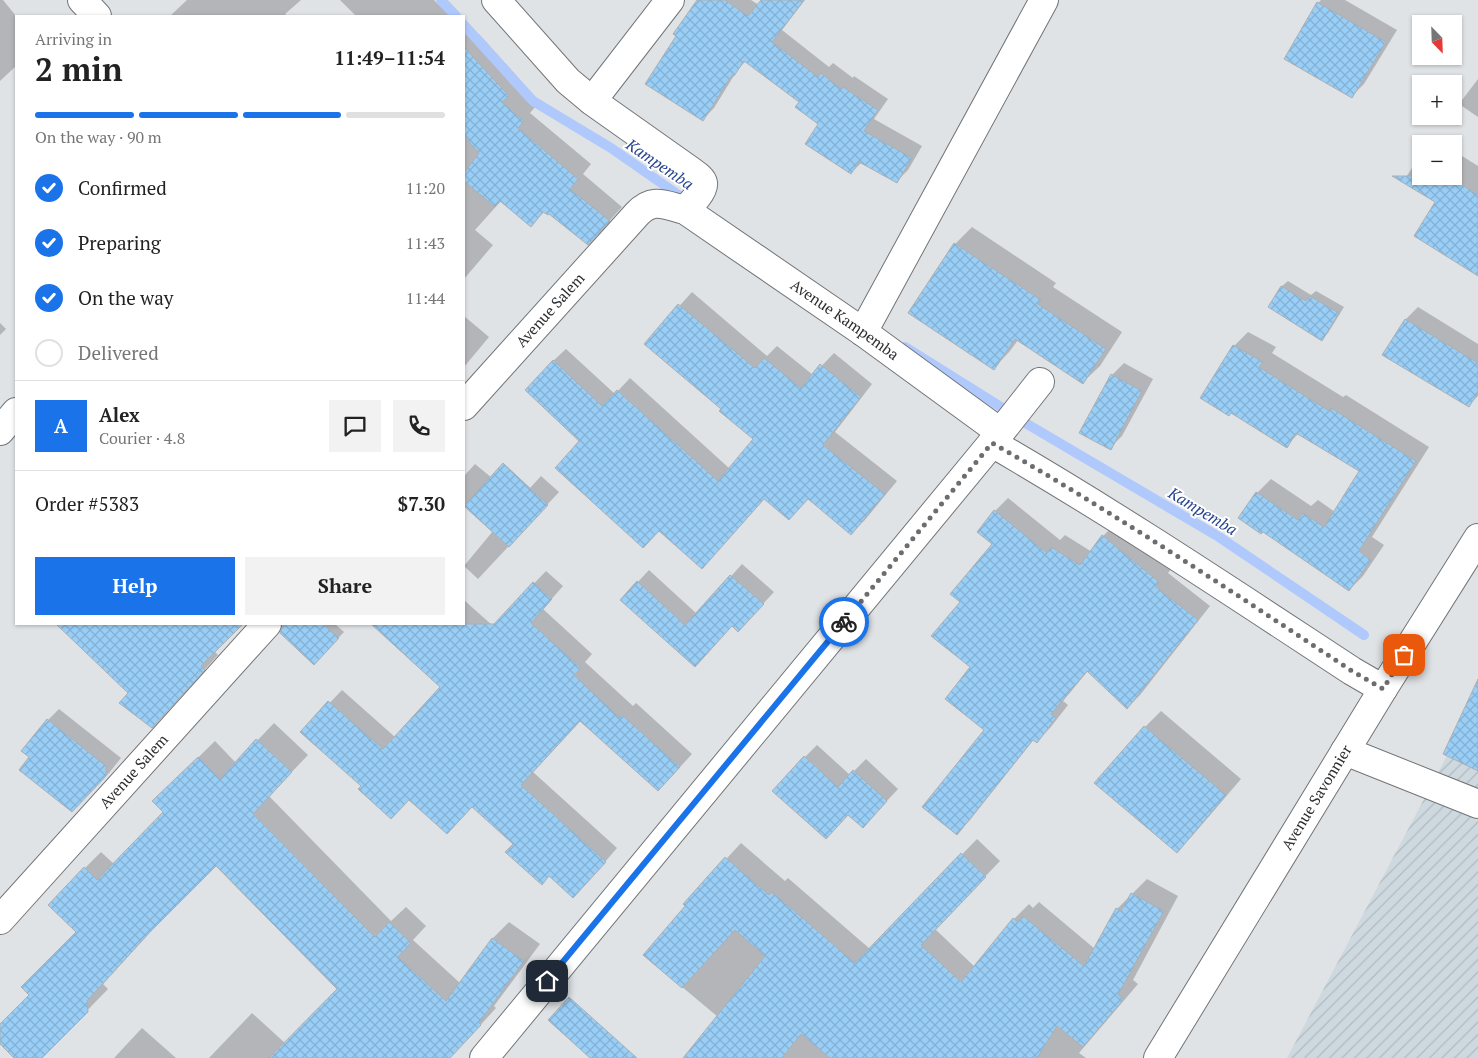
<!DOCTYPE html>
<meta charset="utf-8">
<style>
:root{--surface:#fff;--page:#f2f2f2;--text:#222;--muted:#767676;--line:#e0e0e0;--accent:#1a73e8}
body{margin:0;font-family:"PT Serif",serif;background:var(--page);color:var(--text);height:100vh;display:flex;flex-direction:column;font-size:19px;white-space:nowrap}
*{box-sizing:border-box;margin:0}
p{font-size:16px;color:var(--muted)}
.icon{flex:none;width:28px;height:28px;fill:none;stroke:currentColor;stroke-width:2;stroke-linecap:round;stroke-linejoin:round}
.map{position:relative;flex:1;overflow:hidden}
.side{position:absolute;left:15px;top:15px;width:450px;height:610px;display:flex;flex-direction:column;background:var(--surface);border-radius:0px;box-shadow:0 1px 4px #0004}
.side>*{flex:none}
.needle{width:32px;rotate:157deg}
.buttons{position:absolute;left:1412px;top:15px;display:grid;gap:10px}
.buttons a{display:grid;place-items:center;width:50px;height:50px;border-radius:0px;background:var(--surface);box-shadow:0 1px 4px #0004;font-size:25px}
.pin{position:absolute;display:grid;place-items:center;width:42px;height:42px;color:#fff;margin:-21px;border-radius:10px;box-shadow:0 2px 8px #0006}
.courier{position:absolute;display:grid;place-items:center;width:50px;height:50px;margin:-25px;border:4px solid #1a73e8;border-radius:50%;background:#fff;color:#222;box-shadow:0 1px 6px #0007}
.headline em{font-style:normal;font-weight:600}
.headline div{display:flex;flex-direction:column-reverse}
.headline{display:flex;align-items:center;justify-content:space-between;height:85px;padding:0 20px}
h1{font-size:32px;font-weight:600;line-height:38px}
.bar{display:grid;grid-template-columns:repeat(4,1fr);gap:8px 5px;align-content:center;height:60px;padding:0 20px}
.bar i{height:6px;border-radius:4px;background:var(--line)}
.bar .selected{background:var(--accent)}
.bar p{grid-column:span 4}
.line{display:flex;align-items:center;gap:12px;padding:0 20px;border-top:1px solid var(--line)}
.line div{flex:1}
.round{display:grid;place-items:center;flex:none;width:52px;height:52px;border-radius:0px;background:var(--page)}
ol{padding:0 20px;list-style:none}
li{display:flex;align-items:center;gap:15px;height:55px}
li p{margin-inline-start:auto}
li .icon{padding:5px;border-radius:50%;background:var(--accent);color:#fff;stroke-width:4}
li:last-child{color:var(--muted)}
li i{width:28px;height:28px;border:2px solid var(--line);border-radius:50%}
.cta{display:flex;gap:10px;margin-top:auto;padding:10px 20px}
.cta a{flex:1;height:58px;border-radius:0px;background:var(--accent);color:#fff;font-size:20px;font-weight:600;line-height:58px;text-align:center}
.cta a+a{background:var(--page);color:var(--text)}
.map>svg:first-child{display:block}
.industrial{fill:url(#industrial-furrows)}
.shadow{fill:#0003}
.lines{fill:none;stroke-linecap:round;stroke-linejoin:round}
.stream{stroke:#b0c9fd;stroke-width:10}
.building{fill:url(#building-cross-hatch);stroke:#adb0b3}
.minor-casing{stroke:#727577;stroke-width:30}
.minor{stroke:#fff;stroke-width:28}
.done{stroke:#6b6d6f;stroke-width:5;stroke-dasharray:0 9}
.route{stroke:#1a73e8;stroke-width:6}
.labels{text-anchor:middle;stroke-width:4;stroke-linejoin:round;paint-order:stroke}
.street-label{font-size:15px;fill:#2c2d2f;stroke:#fff}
.water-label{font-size:16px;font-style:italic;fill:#26448f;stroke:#fff}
</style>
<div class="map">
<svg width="1478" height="1058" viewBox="0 0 1478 1058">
<defs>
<pattern id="industrial-furrows" width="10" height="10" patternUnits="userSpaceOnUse" patternTransform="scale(1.25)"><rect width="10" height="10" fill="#ced8df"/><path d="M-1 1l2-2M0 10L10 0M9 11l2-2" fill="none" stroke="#b1bac0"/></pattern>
<pattern id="building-cross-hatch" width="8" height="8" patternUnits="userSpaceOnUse" patternTransform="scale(1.25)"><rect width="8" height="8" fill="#99cef6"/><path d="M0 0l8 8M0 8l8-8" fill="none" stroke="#84b1d3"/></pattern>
</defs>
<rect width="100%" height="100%" fill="#e0e3e6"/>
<path class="industrial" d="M 1478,697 L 1478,1058 L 1287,1058 Z"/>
<g class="shadow">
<path d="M 0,0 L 3,0 L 16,16 L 16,66 L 0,81 Z"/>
<path d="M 187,0 L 301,0 L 285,14 L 288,16 L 170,16 Z"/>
<path d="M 340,0 L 434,0 L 450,16 L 356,16 Z"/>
<path d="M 698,0 L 751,0 L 759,5 L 762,0 L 805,0 L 782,30 L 829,67 L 833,63 L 853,78 L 854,76 L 888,99 L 874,119 L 922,146 L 908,170 L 897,181 L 862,162 L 851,173 L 820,124 L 800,102 L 746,61 L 738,69 L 714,108 L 703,119 L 677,36 Z"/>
<path d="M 1321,0 L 1345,0 L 1397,30 L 1364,84 L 1352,96 L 1318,3 Z"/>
<path d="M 464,31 L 472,40 L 479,34 L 522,82 L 516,88 L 536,106 L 530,113 L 591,164 L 583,174 L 622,207 L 602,229 L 545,211 L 531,225 L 501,201 L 475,230 L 493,245 L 464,279 Z"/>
<path d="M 1478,79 L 1478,117 L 1459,104 Z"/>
<path d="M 1436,140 L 1441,144 L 1432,144 Z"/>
<path d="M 1454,151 L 1478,166 L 1478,266 L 1437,202 L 1403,182 L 1421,154 L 1421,176 L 1454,176 Z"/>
<path d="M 972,227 L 1056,283 L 1053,287 L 1122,332 L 1100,366 L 1083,382 L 1018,340 L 1010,351 L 994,368 L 909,312 L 955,244 Z"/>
<path d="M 1288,281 L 1311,295 L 1316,291 L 1344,307 L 1328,333 L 1322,339 L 1269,307 L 1282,286 Z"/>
<path d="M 692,292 L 767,356 L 777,346 L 813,375 L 834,353 L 872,384 L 835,432 L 897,481 L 864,521 L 851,533 L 808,498 L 789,518 L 765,498 L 714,555 L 581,441 L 553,361 L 566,349 L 615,394 L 630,378 L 730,469 L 754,439 L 723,409 L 645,344 Z"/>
<path d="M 1418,307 L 1478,344 L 1478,396 L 1468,406 L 1384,354 L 1406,319 Z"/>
<path d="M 464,316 L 489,337 L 464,367 Z"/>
<path d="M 0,323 L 6,329 L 0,335 Z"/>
<path d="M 1248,332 L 1276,347 L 1272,353 L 1343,397 L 1346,395 L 1429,447 L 1372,537 L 1384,545 L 1363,576 L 1349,590 L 1257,493 L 1271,479 L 1311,506 L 1318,500 L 1335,512 L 1361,471 L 1299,433 L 1286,446 L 1231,412 L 1202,398 L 1234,346 Z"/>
<path d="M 1124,363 L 1153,379 L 1122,436 L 1110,448 L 1112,375 Z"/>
<path d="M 475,464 L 519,500 L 541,476 L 559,492 L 478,579 L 464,566 L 493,531 L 464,504 L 464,476 Z"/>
<path d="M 1008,498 L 1060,540 L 1065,535 L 1092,552 L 1103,536 L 1116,523 L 1171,569 L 1168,573 L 1210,606 L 1140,695 L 1127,708 L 1088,671 L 1063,701 L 1068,705 L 1050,728 L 1037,741 L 1034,739 L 970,820 L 957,833 L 986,730 L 972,667 L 962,601 L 994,543 L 979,531 L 995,511 Z"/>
<path d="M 742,564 L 774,592 L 749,619 L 732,625 L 695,665 L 621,600 L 649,570 L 697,614 Z"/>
<path d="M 546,571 L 563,586 L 543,609 L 592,654 L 585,662 L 633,706 L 636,703 L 692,754 L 671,777 L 581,720 L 533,772 L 617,848 L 586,884 L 550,875 L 473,805 L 409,799 L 363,786 L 302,732 L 342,690 L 395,737 L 441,687 L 373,625 L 464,624 L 464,600 L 493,626 Z"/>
<path d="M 67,624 L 241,624 L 214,651 L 218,655 L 166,712 L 130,693 Z"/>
<path d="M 311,624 L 335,624 L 344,632 L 314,663 L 293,643 Z"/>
<path d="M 59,709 L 121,758 L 109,773 L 72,811 L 31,757 L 48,720 Z"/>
<path d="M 1161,711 L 1241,779 L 1193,835 L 1177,851 L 1145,727 Z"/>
<path d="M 274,723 L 308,755 L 269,796 L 391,921 L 406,907 L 426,926 L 413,940 L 460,983 L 492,939 L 509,922 L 540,944 L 494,1006 L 496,1008 L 466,1041 L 438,1058 L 209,1058 L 252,1013 L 285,1043 L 338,989 L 216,865 L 166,914 L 103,984 L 108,989 L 41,1058 L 16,1058 L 0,1043 L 0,1026 L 31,995 L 78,932 L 85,868 L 101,852 L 114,864 L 165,812 L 154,801 L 215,741 L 236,763 Z"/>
<path d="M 817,745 L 850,775 L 866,759 L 898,789 L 875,814 L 848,814 L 805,757 Z"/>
<path d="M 977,839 L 1000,861 L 935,929 L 975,967 L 1014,919 L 1029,904 L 1033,908 L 1039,902 L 1095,949 L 1117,909 L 1147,879 L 1178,896 L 1133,980 L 1138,984 L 1079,1053 L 1086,1058 L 684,1058 L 718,1017 L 644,955 L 687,906 L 685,904 L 741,843 L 785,881 L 788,878 L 870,949 Z"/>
<path d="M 142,1028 L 176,1058 L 114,1058 Z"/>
</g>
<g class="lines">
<g class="stream">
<path d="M 441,0 L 456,16"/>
<path d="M 464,25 L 533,101 L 611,148 L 687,201"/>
<path d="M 905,347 L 1004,409"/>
<path d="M 1022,421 L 1219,537 L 1364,635"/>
</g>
</g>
<g class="building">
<path d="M 697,0 L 725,0 L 748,16 L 761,0 L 804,0 L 772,42 L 818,77 L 821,73 L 841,89 L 843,87 L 878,110 L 864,131 L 912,158 L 897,183 L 859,162 L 851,174 L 805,144 L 818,124 L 795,107 L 799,102 L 744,61 L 734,76 L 732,75 L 703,121 L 645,84 L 676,36 L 673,34 Z"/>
<path d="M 1317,2 L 1386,42 L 1352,98 L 1284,59 Z"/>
<path d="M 464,47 L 509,96 L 502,102 L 524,121 L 518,128 L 578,179 L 570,189 L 610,221 L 588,245 L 549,214 L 548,215 L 543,212 L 531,227 L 500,201 L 495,207 L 464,181 L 464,173 L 479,153 L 464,136 Z"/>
<path d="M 1392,176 L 1448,176 L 1478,195 L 1478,276 L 1414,236 L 1435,202 Z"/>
<path d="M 954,243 L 1041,300 L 1038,304 L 1106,349 L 1083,384 L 1015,339 L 994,370 L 908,313 Z"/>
<path d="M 1281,286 L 1306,301 L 1310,296 L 1339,313 L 1322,341 L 1268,307 Z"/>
<path d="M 678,304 L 755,368 L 764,358 L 801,388 L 820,364 L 861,397 L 823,445 L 885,494 L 851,535 L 808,499 L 789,520 L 764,499 L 702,569 L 659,531 L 643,548 L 555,468 L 579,441 L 525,390 L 553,360 L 602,406 L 617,390 L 718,481 L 753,439 L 719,411 L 721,409 L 644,344 Z"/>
<path d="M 1405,319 L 1478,363 L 1478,393 L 1469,407 L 1382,355 Z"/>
<path d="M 1233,345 L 1263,362 L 1259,367 L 1329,411 L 1331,408 L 1416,461 L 1359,551 L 1371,560 L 1349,591 L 1263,532 L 1261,534 L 1238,518 L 1256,492 L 1298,520 L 1303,513 L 1324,527 L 1359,471 L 1296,433 L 1287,448 L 1231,413 L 1229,416 L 1200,398 Z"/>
<path d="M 1111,374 L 1142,391 L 1111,450 L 1079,433 Z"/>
<path d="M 503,463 L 548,505 L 509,547 L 464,506 Z"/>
<path d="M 994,510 L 1047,553 L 1051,547 L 1080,565 L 1102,535 L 1159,582 L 1156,587 L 1198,620 L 1127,709 L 1087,671 L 1051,714 L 1056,718 L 1037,743 L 1033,740 L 957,835 L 922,807 L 984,730 L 945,699 L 970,667 L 931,636 L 960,602 L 950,594 L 992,544 L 977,532 Z"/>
<path d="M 730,575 L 764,604 L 738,632 L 732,626 L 695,667 L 620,600 L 637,581 L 685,625 Z"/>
<path d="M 533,582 L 552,599 L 531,623 L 581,668 L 574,675 L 620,718 L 622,715 L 680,767 L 658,791 L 580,721 L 521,785 L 606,862 L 573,898 L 549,876 L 542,885 L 505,852 L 513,844 L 472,807 L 447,834 L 409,800 L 391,819 L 358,789 L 361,786 L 300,732 L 328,701 L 383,749 L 440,687 L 371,624 L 494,624 Z"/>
<path d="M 56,624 L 243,624 L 201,666 L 205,670 L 152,728 L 119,703 L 128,693 Z"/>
<path d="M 282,624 L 323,624 L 339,638 L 314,665 L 280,633 L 282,628 Z"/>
<path d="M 1478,679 L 1478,771 L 1443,754 Z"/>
<path d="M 47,719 L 106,766 L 106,776 L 72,812 L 19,770 L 29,757 L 21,751 Z"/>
<path d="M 1144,726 L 1226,795 L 1177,853 L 1094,783 Z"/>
<path d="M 256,739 L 292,772 L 253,814 L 375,937 L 389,922 L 411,943 L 398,957 L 446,1001 L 492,938 L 524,961 L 479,1023 L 481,1025 L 450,1058 L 269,1058 L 337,989 L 216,866 L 151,931 L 87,1001 L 88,1012 L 42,1058 L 14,1058 L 0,1044 L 0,1024 L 29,995 L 21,987 L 76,932 L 48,905 L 84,867 L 97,880 L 163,812 L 152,801 L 198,757 L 220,779 Z"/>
<path d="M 804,756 L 838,787 L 853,770 L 887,801 L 863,828 L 848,815 L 826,839 L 772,791 Z"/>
<path d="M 961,853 L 986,877 L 921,945 L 961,982 L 1013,918 L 1018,922 L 1023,916 L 1084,966 L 1116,908 L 1121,911 L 1131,893 L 1164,911 L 1118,995 L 1124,999 L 1083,1047 L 1057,1026 L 1037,1058 L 830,1058 L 801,1034 L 782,1058 L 683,1058 L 765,956 L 735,930 L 682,988 L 643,955 L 685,906 L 683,904 L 725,857 L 769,895 L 772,892 L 855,963 Z"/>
<path d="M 569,997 L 637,1058 L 590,1058 L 548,1020 Z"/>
</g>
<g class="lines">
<defs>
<g id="minor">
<path d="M 82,0 L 97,16"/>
<path d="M 496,0 L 568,81 L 592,101 L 691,171 C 695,174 702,178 703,183 C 705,190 690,205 685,210"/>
<path d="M 592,101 L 670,0"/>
<path d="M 863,332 L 1044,0"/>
<path id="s1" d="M 464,406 L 637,214 C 653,197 665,205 685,210 L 863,332 L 1000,432"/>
<path d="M 0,431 L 16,412"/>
<path d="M 992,443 C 1115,514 1233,593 1352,671 L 1383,689"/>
<path d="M 1345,751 L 1478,804"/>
<path id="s2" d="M 0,920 L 267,624"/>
<path d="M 484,1058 L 992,443 L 1040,382"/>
<path id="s3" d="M 1158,1058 L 1383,689 L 1478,538"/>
</g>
</defs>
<use href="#minor" class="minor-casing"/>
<use href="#minor" class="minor"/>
</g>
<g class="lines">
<path class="done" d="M 844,622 L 992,443 C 1115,513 1234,593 1352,671 L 1383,689 L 1404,655"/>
<path class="route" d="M 547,981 L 844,622"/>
</g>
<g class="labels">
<g class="street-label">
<text dy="5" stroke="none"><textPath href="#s1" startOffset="129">Avenue Salem</textPath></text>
<text dy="5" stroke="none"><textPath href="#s1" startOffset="504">Avenue Kampemba</textPath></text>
<text dy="5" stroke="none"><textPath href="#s2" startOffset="200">Avenue Salem</textPath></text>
<text dy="5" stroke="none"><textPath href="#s3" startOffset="305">Avenue Savonnier</textPath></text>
</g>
<g class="water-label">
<text transform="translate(660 164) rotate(34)" y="6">Kampemba</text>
<text transform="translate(1203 511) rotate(31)" y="6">Kampemba</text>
</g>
</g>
</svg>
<div class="buttons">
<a><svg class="needle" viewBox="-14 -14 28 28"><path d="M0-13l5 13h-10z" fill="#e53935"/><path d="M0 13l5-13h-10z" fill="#767676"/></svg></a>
<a>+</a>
<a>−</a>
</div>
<div class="pin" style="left:1404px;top:655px;background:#ea580c"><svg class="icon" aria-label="bag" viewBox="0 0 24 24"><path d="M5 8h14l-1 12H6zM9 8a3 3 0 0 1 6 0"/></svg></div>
<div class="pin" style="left:547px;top:981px;background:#1f2937"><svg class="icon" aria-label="home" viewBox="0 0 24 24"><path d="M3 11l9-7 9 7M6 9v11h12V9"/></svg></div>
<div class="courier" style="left:844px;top:622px"><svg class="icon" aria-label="bike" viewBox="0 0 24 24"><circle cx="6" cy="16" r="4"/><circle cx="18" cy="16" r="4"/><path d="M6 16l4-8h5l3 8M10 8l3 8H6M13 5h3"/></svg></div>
<section class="side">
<div class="headline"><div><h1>2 min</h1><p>Arriving in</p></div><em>11:49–11:54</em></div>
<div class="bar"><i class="selected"></i><i class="selected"></i><i class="selected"></i><i></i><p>On the way · 90 m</p></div>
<ol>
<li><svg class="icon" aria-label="check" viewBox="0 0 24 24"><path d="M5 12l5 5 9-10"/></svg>Confirmed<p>11:20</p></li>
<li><svg class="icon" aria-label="check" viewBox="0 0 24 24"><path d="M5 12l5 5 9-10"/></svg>Preparing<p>11:43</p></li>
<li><svg class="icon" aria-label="check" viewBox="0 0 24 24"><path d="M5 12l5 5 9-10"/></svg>On the way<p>11:44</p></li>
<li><i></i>Delivered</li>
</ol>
<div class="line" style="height:90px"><b class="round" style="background:var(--accent);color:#fff">A</b><div><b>Alex</b><p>Courier · 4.8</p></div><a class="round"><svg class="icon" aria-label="chat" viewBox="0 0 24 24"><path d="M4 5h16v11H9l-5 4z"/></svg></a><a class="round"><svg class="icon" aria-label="phone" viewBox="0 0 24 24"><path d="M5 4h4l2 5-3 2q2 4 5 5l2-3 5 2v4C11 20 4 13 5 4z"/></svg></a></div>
<div class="line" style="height:65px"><div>Order #5383</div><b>$7.30</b></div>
<div class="cta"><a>Help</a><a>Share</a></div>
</section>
</div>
